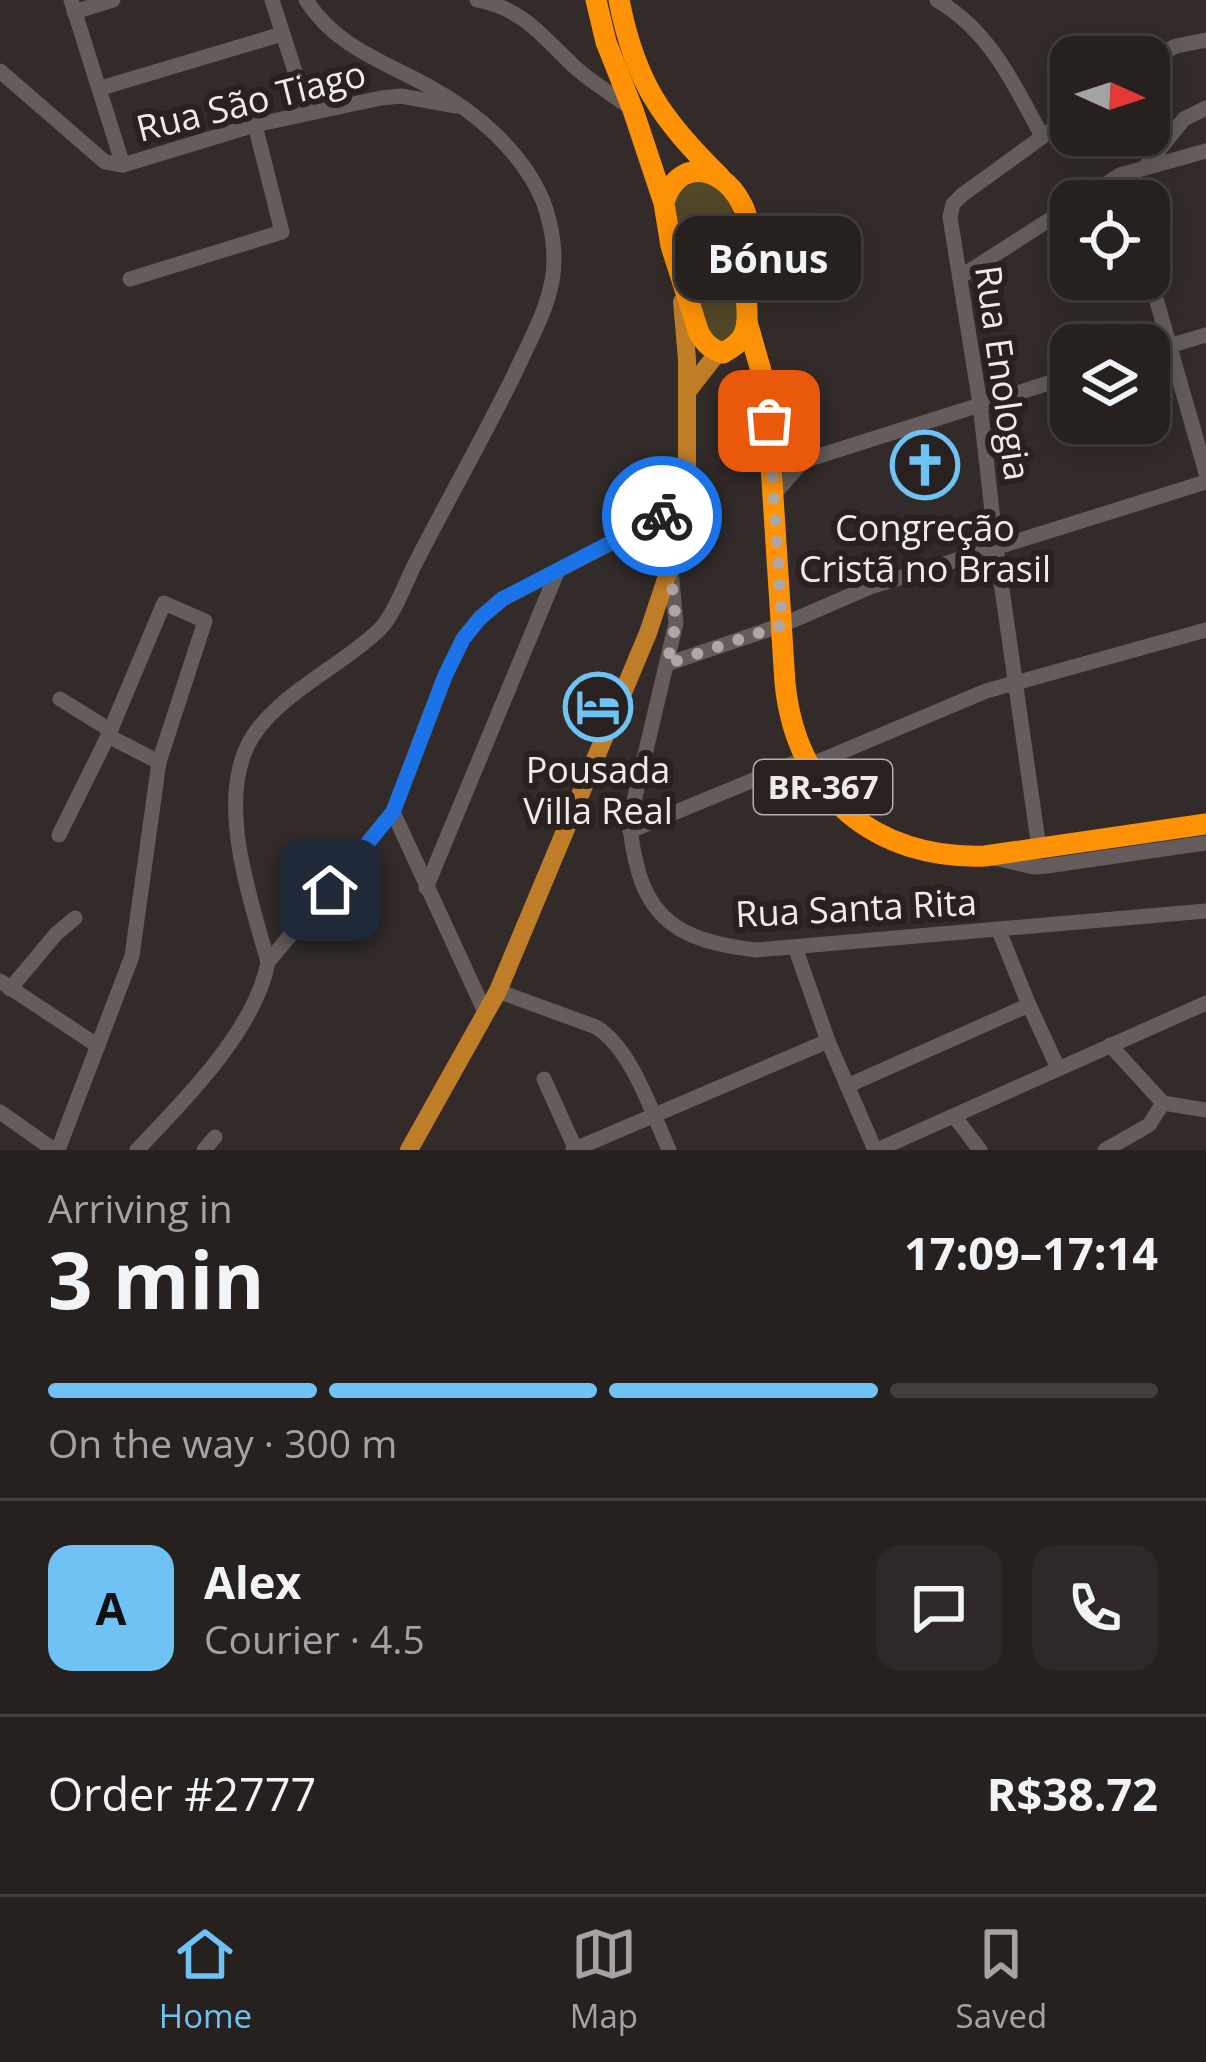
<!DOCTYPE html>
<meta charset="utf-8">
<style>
:root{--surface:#26201f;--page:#2e2828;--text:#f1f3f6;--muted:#a4a3a4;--line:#423e3d;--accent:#6fc2f4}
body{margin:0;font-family:"Open Sans",sans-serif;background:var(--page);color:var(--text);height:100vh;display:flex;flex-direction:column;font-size:45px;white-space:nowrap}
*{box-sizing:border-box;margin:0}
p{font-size:39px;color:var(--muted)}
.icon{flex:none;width:66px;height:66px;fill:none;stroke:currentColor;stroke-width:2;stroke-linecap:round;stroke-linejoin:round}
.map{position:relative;height:1150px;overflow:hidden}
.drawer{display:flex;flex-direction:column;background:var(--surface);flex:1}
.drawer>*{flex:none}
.needle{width:78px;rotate:93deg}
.fabs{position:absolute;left:1050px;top:36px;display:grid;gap:24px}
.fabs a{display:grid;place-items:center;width:120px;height:120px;border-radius:24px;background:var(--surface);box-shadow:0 6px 30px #0003,0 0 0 3px var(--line);font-size:60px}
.pin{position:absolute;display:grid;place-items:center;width:102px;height:102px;color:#fff;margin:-51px;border-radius:24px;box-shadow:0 6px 18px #0006}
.courier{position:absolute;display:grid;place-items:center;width:120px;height:120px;margin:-60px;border:9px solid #1a73e8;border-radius:50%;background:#fff;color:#222;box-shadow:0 3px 15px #0007}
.bubble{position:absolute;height:84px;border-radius:24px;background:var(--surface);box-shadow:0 6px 30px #0003,0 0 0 3px var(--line);font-size:39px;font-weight:700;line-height:84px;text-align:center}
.summary em{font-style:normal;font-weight:700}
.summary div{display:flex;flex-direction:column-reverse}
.summary{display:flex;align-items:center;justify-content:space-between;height:204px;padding:0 48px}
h1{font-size:78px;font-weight:700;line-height:90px}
.bar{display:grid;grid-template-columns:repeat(4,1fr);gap:18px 12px;align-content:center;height:144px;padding:0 48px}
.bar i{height:15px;border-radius:9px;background:var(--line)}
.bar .current{background:var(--accent)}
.bar p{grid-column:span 4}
.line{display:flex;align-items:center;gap:30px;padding:0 48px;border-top:3px solid var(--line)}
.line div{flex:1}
.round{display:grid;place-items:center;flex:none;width:126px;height:126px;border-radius:24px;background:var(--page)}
.menu{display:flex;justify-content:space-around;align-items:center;height:168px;border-top:3px solid var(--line);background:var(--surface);font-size:33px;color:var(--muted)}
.menu a{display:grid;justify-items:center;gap:6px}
.menu .current{color:var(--accent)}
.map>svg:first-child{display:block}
.green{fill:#524727}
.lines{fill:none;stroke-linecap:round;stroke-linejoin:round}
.minor{stroke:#655d5b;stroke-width:15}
.major{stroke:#c07d28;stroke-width:18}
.highway{stroke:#fd9206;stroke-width:21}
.done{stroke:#aea7a6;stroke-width:12;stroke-dasharray:0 21.6}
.route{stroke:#1a73e8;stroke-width:15}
.labels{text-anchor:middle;stroke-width:12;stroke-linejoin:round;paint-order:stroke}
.shield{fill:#28211f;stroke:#b4aeac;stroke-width:3}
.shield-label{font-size:33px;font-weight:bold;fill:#f0eae9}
.street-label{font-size:36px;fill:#f0eae9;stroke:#28211f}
.poi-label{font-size:36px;fill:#f0eae9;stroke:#28211f}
</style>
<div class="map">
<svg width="1206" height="1150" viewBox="0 0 1206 1150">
<rect width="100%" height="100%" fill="#322b29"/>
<path class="green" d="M 689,180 L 711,182 L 728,199 L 738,229 L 739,325 L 732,341 L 714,346 L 676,240 L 672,198 Z"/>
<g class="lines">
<g class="minor">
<path d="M 71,0 L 123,165"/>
<path d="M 272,0 L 308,112"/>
<path d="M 477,0 C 525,9 543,38 577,69 C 593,83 613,95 631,108"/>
<path d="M 937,0 C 991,32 1013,83 1042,136"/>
<path d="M 74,12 L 113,0"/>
<path d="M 1149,59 L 1176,46 L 1206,40"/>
<path d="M 0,71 L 105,162 L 123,165 L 255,125 L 381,98 L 401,96 L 456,106"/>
<path d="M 101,88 L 282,34"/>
<path d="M 1145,167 L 1184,119 L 1206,108"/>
<path d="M 1120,175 L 1128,201"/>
<path d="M 1079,201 L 1120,175 L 1206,151"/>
<path d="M 1149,274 L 1206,473"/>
<path d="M 960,277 L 1071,206"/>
<path d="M 130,279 L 282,232 L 255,125"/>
<path d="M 1149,352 L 1206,335"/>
<path d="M 772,447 L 803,461"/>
<path d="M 775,493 L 803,461 L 1071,376"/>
<path d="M 671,570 L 676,623 L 631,814 C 629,831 632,846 636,862 C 650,928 695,943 756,950 L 1206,911"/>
<path d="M 667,664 L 782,625 L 870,587 L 1206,482"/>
<path d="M 60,699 L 110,730"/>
<path d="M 108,736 L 159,762"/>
<path d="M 808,766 L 986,691 L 1206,630"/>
<path d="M 630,831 L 804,759"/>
<path d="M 1039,848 L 996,547 L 980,404 L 950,217 L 953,204 L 962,195 L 1071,116"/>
<path d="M 994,858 L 1034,867 L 1047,866 L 1206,843"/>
<path d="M 426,888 L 558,570"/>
<path d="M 999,931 L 1029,1005 L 1058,1068"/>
<path d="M 795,947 L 828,1041 L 875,1150"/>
<path d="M 268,962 L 393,812"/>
<path d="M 0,981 L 98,1046"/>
<path d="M 10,989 L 56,934 L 75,918"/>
<path d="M 498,991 L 596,1027 C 632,1049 652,1113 669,1150"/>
<path d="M 485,1012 L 393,812 L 445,676 L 463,639 L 480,618 L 503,599 L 683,506"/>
<path d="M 1110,1045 L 1163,1103 L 1206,1110"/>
<path d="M 544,1079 L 576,1150"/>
<path d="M 847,1086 L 1029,1005"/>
<path d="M 0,1112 L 54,1150"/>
<path d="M 954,1116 L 980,1150"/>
<path d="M 58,1150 L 132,956 L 159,762 L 205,621 L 164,603 L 108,736 L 59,835"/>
<path d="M 137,1150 C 183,1102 256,1029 268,962 C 251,901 219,810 246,749 C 268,698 342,667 380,629 C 395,614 407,578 418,558 C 450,496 484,436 515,373 C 528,344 546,313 552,281 C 557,255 552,225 543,201 C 522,151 476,112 430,87 C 383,61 336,47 306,0"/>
<path d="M 204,1150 L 215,1137"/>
<path d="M 573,1150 L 828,1041"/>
<path d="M 877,1150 L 1206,1003"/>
<path d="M 1105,1150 L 1149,1125 L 1163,1103"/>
</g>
<g class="major">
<path d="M 687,392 L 719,351"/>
<path d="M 409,1150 L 498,991 L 648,633 L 670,567 L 683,506 L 687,470 L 687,359 L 682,302"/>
</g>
<g class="highway">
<path d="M 596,0 L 606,42 L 633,110 L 664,203 L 671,246 L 699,333 C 705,344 711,349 723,353 C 732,348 740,343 744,334 C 751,317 744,294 745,276 C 746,257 751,238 747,219 C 746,213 743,206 740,201 C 721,165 676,158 664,203"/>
<path d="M 619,0 C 635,82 661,119 720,177"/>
<path d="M 747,322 L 766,388 L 785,683 C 796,794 875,860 985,856 L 1206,824"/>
</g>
</g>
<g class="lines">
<path class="done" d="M 662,516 L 683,506 L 670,567 L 676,623 L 667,664 L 782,625 L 769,421"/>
<path class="route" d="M 330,890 L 393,812 L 445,676 L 463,639 L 480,618 L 502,599 L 662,516"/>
</g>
<defs>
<symbol id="church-ring" viewBox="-11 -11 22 22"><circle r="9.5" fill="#28211f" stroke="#6fc2f4" stroke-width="1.5"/><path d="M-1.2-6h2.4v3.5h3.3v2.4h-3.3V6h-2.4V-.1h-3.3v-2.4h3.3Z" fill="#6fc2f4"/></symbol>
<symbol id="hotel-ring" viewBox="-11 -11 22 22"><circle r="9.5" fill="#28211f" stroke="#6fc2f4" stroke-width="1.5"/><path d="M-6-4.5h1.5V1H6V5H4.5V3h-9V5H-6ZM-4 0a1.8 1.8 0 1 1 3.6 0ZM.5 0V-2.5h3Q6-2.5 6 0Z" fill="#6fc2f4"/></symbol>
</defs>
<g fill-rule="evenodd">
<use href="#church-ring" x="887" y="427" width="76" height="76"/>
<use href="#hotel-ring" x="560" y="669" width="76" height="76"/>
</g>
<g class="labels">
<rect class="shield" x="754" y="760" width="138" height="54" rx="9"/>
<g class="shield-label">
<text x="823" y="799">BR-367</text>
</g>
<g class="street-label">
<text transform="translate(251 101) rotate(-14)" y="13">Rua São Tiago</text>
<text transform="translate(1003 373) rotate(82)" y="13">Rua Enologia</text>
<text transform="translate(856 908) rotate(-3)" y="13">Rua Santa Rita</text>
</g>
<g class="poi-label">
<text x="925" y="541">Congreção<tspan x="925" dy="41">Cristã no Brasil</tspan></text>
<text x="598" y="783">Pousada<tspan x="598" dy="41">Villa Real</tspan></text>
</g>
</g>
</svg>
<div class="fabs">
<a><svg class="needle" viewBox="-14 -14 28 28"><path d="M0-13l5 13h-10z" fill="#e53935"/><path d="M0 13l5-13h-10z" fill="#a4a3a4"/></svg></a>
<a><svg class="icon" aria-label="locate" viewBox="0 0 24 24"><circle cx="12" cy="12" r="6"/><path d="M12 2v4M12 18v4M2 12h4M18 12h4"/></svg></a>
<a><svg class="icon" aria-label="layers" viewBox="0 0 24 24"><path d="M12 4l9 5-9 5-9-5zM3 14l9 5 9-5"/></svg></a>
</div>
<div class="pin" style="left:769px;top:421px;background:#ea580c"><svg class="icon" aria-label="bag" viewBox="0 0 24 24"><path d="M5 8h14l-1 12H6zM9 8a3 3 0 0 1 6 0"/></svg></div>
<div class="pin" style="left:330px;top:890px;background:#1f2937"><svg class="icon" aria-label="home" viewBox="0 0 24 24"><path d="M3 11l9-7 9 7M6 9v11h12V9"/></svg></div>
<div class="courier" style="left:662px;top:516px"><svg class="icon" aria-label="bike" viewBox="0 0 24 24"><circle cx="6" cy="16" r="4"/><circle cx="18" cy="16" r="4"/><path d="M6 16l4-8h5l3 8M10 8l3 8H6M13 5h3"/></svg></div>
<div class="bubble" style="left:675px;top:216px;width:186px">Bónus</div>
</div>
<section class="drawer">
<div class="summary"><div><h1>3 min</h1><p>Arriving in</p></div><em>17:09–17:14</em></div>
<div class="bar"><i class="current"></i><i class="current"></i><i class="current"></i><i></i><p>On the way · 300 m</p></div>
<div class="line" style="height:216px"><b class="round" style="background:var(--accent);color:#111">A</b><div><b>Alex</b><p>Courier · 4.5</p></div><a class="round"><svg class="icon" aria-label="chat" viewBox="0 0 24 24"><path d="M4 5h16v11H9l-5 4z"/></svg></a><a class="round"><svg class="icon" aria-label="phone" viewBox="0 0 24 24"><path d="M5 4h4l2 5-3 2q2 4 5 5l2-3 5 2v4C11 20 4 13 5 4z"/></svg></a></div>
<div class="line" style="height:156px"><div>Order #2777</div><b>R$38.72</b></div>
</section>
<nav class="menu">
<a class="current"><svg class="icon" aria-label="home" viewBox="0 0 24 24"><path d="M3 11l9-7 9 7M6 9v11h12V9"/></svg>Home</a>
<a><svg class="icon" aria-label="map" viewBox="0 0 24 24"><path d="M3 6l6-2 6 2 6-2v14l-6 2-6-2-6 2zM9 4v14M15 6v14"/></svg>Map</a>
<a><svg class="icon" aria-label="saved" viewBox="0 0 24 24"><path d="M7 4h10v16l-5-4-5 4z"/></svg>Saved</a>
</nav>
